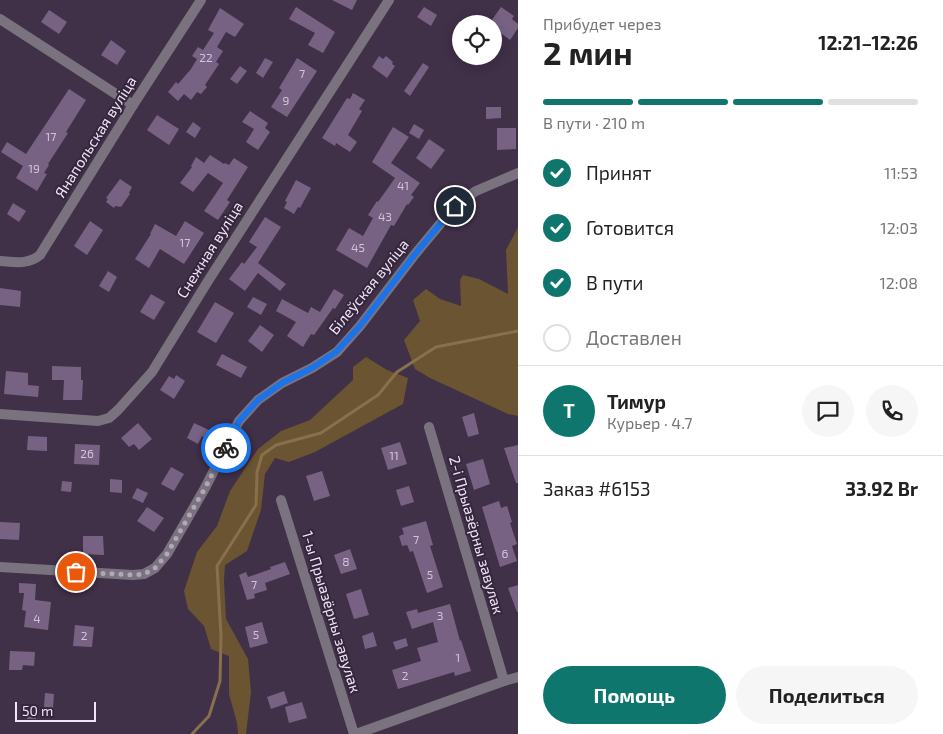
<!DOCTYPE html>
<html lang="ru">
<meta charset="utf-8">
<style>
:root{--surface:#fff;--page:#f6f6f6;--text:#222;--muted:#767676;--line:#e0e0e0;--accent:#0f766e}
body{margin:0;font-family:"Exo 2",sans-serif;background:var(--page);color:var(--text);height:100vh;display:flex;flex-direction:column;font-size:19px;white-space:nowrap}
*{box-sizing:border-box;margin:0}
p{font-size:16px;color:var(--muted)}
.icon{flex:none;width:28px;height:28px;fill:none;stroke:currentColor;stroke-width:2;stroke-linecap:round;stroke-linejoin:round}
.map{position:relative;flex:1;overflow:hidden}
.drawer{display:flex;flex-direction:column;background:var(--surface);width:425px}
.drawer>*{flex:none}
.buttons{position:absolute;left:452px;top:15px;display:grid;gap:10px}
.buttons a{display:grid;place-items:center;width:50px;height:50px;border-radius:50%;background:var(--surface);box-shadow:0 2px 12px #0003;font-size:25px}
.scale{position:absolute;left:15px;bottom:12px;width:81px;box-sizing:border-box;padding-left:5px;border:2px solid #efe5f5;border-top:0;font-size:14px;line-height:18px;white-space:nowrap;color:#efe5f5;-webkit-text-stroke:4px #35263d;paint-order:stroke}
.pin{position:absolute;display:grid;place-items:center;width:42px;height:42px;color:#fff;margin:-21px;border:2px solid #fff;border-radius:50%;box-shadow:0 1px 5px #0007}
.courier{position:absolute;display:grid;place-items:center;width:50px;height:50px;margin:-25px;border:4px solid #1a73e8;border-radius:50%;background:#fff;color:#222;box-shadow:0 1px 6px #0007}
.headline em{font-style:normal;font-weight:700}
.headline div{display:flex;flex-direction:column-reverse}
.headline{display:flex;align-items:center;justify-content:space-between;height:85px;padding:0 25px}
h1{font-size:32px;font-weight:700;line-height:38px}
.bar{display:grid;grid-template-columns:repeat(4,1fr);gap:8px 5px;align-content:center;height:60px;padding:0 25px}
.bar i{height:6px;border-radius:4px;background:var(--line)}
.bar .on{background:var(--accent)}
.bar p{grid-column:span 4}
.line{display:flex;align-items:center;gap:12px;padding:0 25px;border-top:1px solid var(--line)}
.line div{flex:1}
.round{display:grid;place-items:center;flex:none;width:52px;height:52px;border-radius:26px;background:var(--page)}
ol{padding:0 25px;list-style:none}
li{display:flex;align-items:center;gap:15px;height:55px}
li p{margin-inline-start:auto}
li .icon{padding:5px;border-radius:50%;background:var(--accent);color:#fff;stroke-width:4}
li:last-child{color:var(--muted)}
li i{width:28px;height:28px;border:2px solid var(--line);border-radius:50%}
.cta{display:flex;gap:10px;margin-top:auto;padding:10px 25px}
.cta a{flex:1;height:58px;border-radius:30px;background:var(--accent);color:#fff;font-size:20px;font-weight:700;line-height:58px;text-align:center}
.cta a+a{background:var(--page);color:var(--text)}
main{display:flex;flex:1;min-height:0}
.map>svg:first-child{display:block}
.green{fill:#6a5432}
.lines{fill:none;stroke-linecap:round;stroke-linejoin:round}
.stream{stroke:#88704c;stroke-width:3}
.building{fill:#786284}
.street{stroke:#7a737f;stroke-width:10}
.done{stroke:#b2a6b8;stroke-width:5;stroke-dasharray:0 9}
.route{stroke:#1a73e8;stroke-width:6}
.labels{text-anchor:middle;stroke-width:4;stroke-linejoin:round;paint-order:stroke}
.number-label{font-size:12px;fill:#d1c4d9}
.street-label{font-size:15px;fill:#efe5f5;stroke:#35263d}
</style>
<main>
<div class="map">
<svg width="518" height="734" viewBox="0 0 518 734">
<rect width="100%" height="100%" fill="#403048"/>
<g class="green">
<path d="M 518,227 L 518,416 L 508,414 L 430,378 L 415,369 L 404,340 L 420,321 L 413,300 L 426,289 L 440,299 L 461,306 L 460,280 L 463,275 L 479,279 L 508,294 L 506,250 Z"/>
<path d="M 366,357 L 387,370 L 408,378 L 403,404 L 315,452 L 289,462 L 275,458 L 265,474 L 261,510 L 247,551 L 225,565 L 224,581 L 226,619 L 248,659 L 251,692 L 246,734 L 238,734 L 237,723 L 229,694 L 229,656 L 211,649 L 204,626 L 188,609 L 184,591 L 197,552 L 217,526 L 230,491 L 258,449 L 281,431 L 310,420 L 353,380 L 353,367 Z"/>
</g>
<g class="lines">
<path class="stream" d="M 192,734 L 209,716 L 220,681 L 221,636 L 217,566 L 256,505 L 257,472 L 262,455 L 276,445 L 321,433 L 378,395 L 397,372 L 436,347 L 518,331"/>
</g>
<g class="building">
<path d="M 332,0 L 357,0 L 352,10 Z"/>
<path d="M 296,7 L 335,32 L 323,53 L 308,45 L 315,33 L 289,19 Z"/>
<path d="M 424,7 L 437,15 L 431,26 L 417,17 Z"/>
<path d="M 501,7 L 514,16 L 512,19 L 518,24 L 518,28 L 510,40 L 494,28 L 494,24 L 489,24 Z"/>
<path d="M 220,8 L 244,24 L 235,37 L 226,32 L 217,47 L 223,51 L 216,62 L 219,64 L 205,85 L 207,87 L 201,94 L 197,92 L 191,100 L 184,94 L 178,101 L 168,92 L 176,82 L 178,84 L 191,69 L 197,59 L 192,56 L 198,47 L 203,50 L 214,33 L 208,30 Z"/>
<path d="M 49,10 L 67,22 L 59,34 L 41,22 Z"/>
<path d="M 111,40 L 126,51 L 117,65 L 101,55 Z"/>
<path d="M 379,56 L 383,59 L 386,56 L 393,62 L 392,64 L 395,66 L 387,78 L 372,67 Z"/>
<path d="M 460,56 L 482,56 L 476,66 Z"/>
<path d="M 265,58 L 273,62 L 263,78 L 256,73 Z"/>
<path d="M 297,58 L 317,71 L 287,117 L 271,107 L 282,90 L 279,88 Z"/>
<path d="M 423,63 L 429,67 L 410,96 L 404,91 Z"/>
<path d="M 240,66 L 247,71 L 237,84 L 230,79 Z"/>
<path d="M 69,89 L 86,100 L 66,132 L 68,133 L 48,164 L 49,165 L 44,173 L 47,174 L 37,191 L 16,178 L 23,166 L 1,152 L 7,142 L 26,154 Z"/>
<path d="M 353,93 L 365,100 L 359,109 L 362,111 L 348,135 L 357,142 L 350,152 L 336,143 L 335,146 L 322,138 L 347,98 L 350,99 Z"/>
<path d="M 486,107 L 501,107 L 501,118 L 486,119 Z"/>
<path d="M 250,111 L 268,123 L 265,128 L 270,132 L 258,150 L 246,142 L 254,129 L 242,122 Z"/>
<path d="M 157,115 L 179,129 L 169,145 L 147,130 Z"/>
<path d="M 193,122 L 201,128 L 195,138 L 186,132 Z"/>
<path d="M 414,124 L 424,130 L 419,139 L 409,133 Z"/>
<path d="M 393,127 L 409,137 L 391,163 L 420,183 L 411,195 L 414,197 L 408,205 L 407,204 L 394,226 L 391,225 L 367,268 L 336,250 L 349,228 L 363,236 L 373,218 L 368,215 L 377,201 L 378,202 L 395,178 L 372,162 Z"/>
<path d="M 497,128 L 516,128 L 516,149 L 497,150 Z"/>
<path d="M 429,139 L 445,150 L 431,169 L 416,158 Z"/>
<path d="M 210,155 L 224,164 L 225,163 L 229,165 L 234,158 L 248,167 L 227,200 L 230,202 L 218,220 L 204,211 L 223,183 L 208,173 L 193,192 L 180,183 L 192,167 L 191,166 L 196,157 L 204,163 Z"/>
<path d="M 120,179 L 132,187 L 129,193 L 130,194 L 121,207 L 115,206 L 114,208 L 106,202 L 108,199 L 106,198 Z"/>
<path d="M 296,180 L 311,188 L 300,208 L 298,207 L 294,214 L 284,208 L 287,202 L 285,201 Z"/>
<path d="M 13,203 L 26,211 L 19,222 L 7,214 Z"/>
<path d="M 265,217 L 281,227 L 258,263 L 286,284 L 280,291 L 258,273 L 245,291 L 229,279 L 242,262 L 244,264 L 257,247 L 249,242 Z"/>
<path d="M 90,221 L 103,230 L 87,255 L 74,246 Z"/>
<path d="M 185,221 L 204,233 L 184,264 L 160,249 L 149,268 L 135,259 L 151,234 L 150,234 L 155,224 L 176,236 Z"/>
<path d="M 108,271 L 117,277 L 109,292 L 99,286 Z"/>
<path d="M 0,288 L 21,291 L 20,307 L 0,305 Z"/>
<path d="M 334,289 L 344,295 L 335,309 L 333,308 L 314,335 L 311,334 L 303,347 L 287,336 L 296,322 L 276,311 L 282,299 L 308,313 L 311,307 L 320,312 Z"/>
<path d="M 151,294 L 165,302 L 154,320 L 140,312 Z"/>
<path d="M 253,297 L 267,304 L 261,315 L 247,307 Z"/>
<path d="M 215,302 L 234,313 L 216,343 L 197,332 Z"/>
<path d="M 260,325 L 274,335 L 262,352 L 248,341 Z"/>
<path d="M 222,354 L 247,367 L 241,378 L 216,365 Z"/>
<path d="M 52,366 L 81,367 L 81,380 L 83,380 L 82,400 L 63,400 L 64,380 L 52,380 Z"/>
<path d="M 6,371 L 28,373 L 28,385 L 39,386 L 38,397 L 4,394 Z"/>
<path d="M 176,375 L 185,381 L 174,399 L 160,390 L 169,376 L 174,379 Z"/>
<path d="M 474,413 L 479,434 L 468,437 L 462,417 Z"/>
<path d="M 138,423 L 152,439 L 139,450 L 134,444 L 129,447 L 121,438 Z"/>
<path d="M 194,423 L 209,430 L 205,438 L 202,436 L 198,444 L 187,438 Z"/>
<path d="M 28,436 L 47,437 L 47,451 L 27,450 Z"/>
<path d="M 400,442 L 407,464 L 388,470 L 381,448 Z"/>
<path d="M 75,444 L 100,445 L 99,465 L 74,464 Z"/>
<path d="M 518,445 L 518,483 L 516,483 L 504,448 Z"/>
<path d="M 483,459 L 490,484 L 474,490 L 466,464 Z"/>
<path d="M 171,467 L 184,474 L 174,491 L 161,484 Z"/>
<path d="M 322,471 L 330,496 L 314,501 L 306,476 Z"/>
<path d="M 110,479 L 122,480 L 122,493 L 110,492 Z"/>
<path d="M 62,481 L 72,482 L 71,492 L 61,491 Z"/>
<path d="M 409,486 L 414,502 L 401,506 L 396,490 Z"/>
<path d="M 137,488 L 148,493 L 143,503 L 132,498 Z"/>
<path d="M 499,501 L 501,508 L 507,506 L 512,522 L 510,523 L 517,544 L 512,546 L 517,561 L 500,567 L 482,507 Z"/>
<path d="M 147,507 L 164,518 L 154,532 L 137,521 Z"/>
<path d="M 426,521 L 433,545 L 430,546 L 443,587 L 427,593 L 413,551 L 410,552 L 407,545 L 402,546 L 399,536 L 404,534 L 402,528 Z"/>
<path d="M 0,522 L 20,523 L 19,540 L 0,539 Z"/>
<path d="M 83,536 L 103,536 L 104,555 L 83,554 Z"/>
<path d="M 350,549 L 357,569 L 341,574 L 334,555 Z"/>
<path d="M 285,562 L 290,574 L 265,583 L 267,590 L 254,594 L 255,598 L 247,600 L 239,575 L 246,572 L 248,577 L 271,569 L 270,567 Z"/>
<path d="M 19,583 L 36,584 L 35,600 L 51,602 L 48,630 L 24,627 L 26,611 L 22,610 L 24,593 L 19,593 Z"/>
<path d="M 518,585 L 518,612 L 517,612 L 508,588 Z"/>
<path d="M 361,589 L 369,615 L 354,619 L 346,594 Z"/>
<path d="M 450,604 L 460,641 L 461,640 L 471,671 L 455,676 L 454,672 L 398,689 L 392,670 L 421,661 L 417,648 L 438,642 L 433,622 L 412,629 L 406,612 L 417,609 L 418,613 Z"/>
<path d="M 262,622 L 268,643 L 250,648 L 245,627 Z"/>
<path d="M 75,625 L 94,627 L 92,647 L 73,646 Z"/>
<path d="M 373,632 L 377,646 L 365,649 L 362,636 Z"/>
<path d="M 406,638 L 408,646 L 396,650 L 393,642 Z"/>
<path d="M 10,651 L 35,652 L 34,666 L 23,665 L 22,670 L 9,670 Z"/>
<path d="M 284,691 L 288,703 L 271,709 L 267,697 Z"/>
<path d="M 45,693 L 54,694 L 53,708 L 44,707 Z"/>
<path d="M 302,702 L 307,718 L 289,723 L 285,707 Z"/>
<path d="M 27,710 L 36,711 L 36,719 L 27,719 Z"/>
</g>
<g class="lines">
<g class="street">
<path d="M 0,19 L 133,105"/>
<path d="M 0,261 C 15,262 28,265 40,255 L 133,105 L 201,0"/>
<path d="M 0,414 L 98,421 L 109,418 L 118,410 L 152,372 L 208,281 L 389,0"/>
<path d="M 429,427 L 504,681"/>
<path d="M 281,500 L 354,734"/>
<path d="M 0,567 L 133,575 L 144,574 L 155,568 L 167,554 L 205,488 L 239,421 L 258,400 L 282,383 L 312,368 L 337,352 L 360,326 L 416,253 L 455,206 L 476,191 L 518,173"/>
<path d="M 356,734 L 504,681 L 518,677"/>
</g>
</g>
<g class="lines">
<path class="done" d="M 76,572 L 134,575 L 144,574 L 155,568 L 167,554 L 205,488 L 226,448"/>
<path class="route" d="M 226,448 L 239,421 L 258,400 L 282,383 L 312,368 L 336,352 L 360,326 L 416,253 L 455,206"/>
</g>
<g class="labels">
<g class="number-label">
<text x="206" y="62">22</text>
<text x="302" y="78">7</text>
<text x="286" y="105">9</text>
<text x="51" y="141">17</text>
<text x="34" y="173">19</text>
<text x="403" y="190">41</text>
<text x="385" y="221">43</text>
<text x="185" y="247">17</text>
<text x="358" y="252">45</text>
<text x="87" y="458">26</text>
<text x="394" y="460">11</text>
<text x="416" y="544">7</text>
<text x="505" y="558">6</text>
<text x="346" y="566">8</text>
<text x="430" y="579">5</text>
<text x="254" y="589">7</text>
<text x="440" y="620">3</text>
<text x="37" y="623">4</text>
<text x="256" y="639">5</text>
<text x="84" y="640">2</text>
<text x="458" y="662">1</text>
<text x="405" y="680">2</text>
</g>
<g class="street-label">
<text transform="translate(96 137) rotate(-58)" y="5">Янапольская вуліца</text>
<text transform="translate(210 250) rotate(-58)" y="5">Снежная вуліца</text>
<text transform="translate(369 287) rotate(-51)" y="5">Білеўская вуліца</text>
<text transform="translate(476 535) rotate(74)" y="5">2-і Прыазёрны завулак</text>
<text transform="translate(331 612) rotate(73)" y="5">1-ы Прыазёрны завулак</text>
</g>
</g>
</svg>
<div class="buttons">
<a><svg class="icon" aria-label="locate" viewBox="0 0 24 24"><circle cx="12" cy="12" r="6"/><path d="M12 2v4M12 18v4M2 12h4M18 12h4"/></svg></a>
</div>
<div class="scale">50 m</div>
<div class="pin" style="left:76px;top:572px;background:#ea580c"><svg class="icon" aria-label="bag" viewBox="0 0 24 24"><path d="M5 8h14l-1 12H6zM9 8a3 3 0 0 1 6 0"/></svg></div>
<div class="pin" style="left:455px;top:206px;background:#1f2937"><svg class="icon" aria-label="home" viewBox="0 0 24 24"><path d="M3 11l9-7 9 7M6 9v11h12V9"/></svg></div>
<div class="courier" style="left:226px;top:448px"><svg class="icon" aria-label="bike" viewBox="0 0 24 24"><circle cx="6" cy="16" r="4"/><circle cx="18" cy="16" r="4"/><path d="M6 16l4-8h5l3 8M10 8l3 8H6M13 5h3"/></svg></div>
</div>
<section class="drawer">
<div class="headline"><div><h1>2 мин</h1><p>Прибудет через</p></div><em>12:21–12:26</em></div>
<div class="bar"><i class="on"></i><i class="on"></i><i class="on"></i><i></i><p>В пути · 210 m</p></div>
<ol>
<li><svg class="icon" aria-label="check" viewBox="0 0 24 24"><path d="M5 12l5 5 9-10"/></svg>Принят<p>11:53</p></li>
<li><svg class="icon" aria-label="check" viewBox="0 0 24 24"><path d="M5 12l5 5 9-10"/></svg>Готовится<p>12:03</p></li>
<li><svg class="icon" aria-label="check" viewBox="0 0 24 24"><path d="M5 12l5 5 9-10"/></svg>В пути<p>12:08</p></li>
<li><i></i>Доставлен</li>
</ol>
<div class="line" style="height:90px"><b class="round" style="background:var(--accent);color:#fff">Т</b><div><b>Тимур</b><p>Курьер · 4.7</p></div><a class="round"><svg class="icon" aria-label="chat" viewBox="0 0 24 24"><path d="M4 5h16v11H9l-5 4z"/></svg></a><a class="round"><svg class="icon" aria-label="phone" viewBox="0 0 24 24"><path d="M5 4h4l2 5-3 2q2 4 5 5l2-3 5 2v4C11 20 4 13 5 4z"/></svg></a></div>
<div class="line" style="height:65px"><div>Заказ #6153</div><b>33.92 Br</b></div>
<div class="cta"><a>Помощь</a><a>Поделиться</a></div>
</section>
</main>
